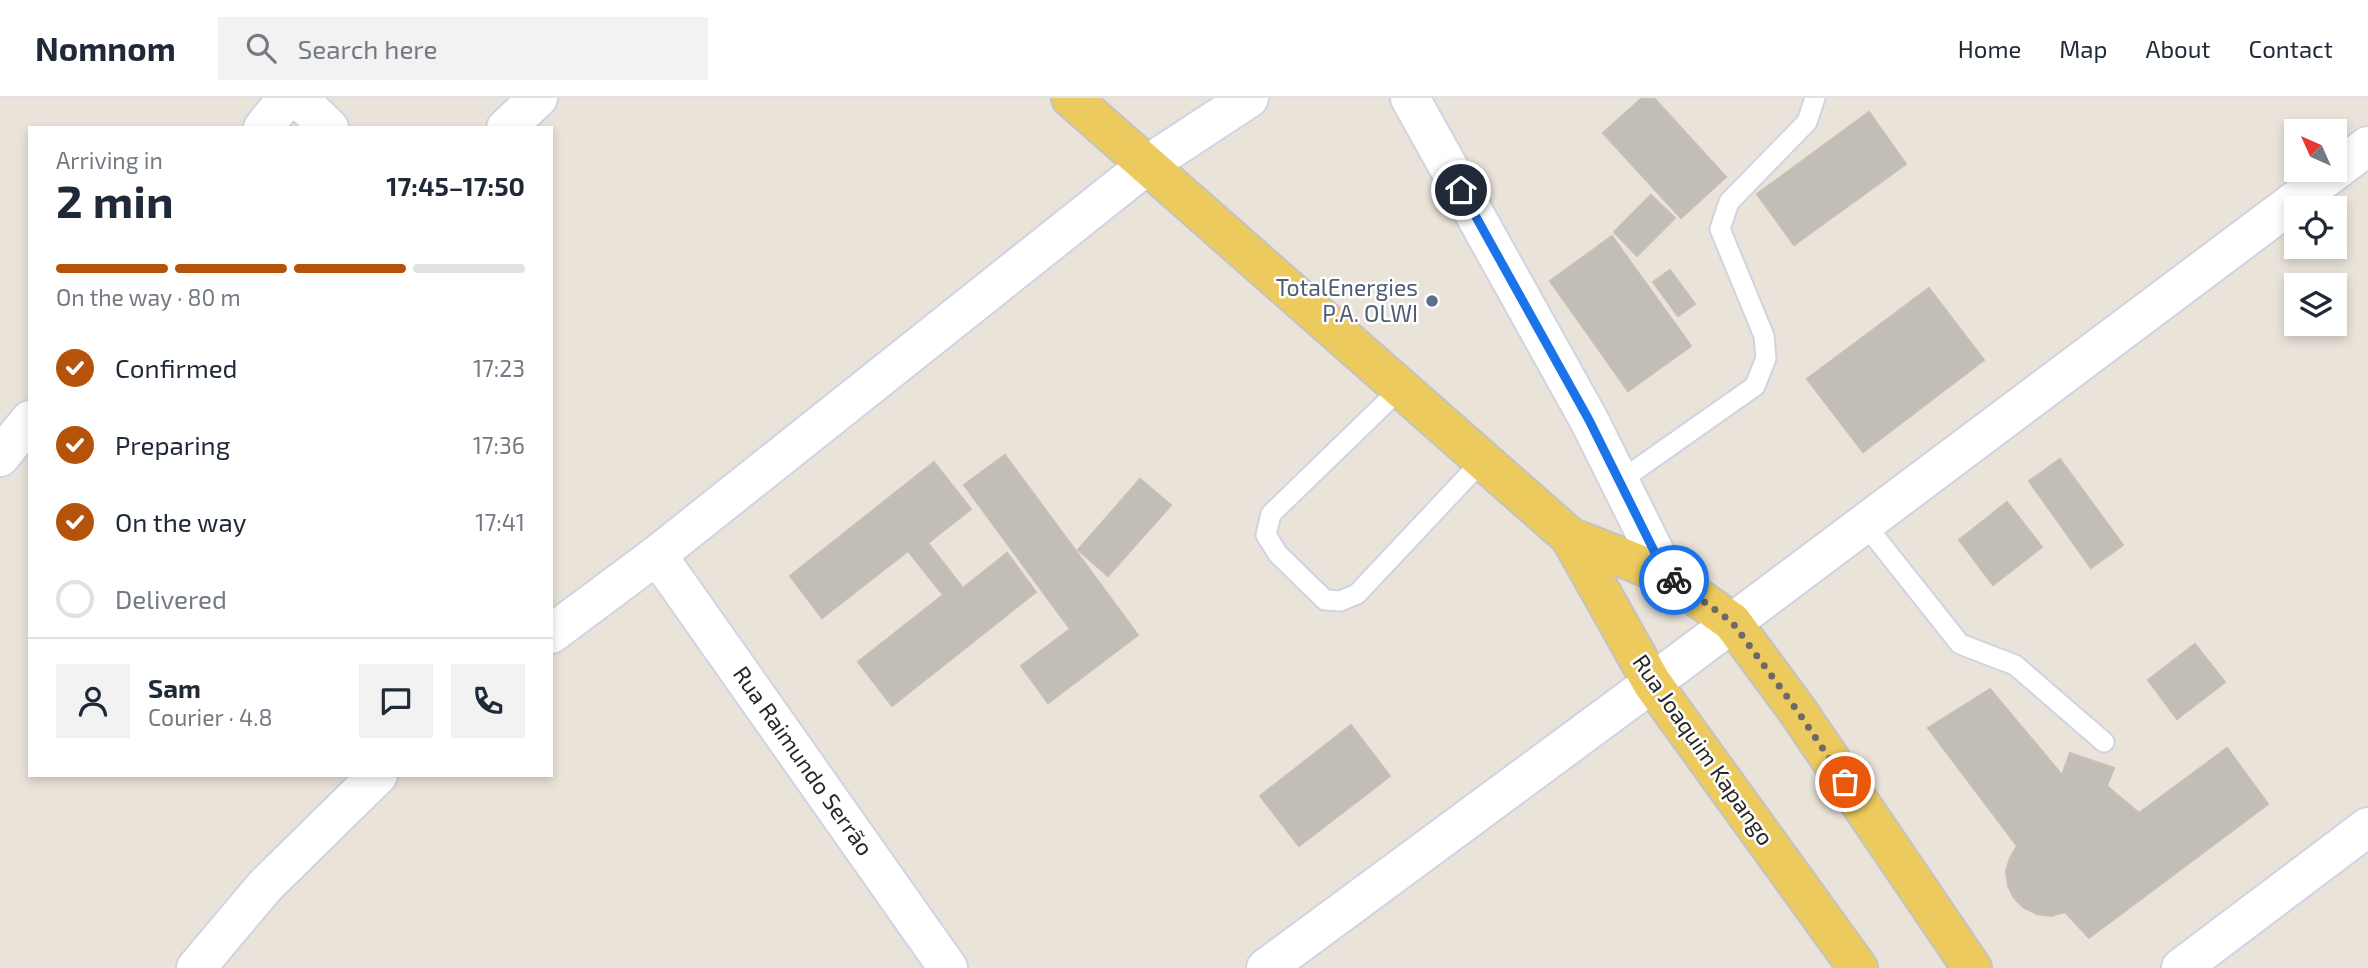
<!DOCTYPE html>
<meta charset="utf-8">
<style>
:root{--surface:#fff;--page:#f2f2f3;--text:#1f2937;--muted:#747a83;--line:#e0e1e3;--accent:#b45309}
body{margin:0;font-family:"Exo 2",sans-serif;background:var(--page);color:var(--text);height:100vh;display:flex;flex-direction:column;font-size:26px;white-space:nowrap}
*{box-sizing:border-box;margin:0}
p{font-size:23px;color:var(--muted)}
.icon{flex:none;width:38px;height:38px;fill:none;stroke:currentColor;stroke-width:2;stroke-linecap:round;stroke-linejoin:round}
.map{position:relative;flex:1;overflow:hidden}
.panel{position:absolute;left:28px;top:28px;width:525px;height:651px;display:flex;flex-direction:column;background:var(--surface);border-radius:0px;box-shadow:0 4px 10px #0003}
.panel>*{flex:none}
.needle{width:46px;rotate:315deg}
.controls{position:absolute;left:2284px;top:21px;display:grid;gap:14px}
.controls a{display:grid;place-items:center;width:63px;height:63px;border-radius:0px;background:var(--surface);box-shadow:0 4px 10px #0003;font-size:35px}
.pin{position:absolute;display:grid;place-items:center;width:60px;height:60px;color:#fff;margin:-30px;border:4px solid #fff;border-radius:50%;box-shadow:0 2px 7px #0007}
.courier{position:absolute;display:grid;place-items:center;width:70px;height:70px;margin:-35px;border:5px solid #1a73e8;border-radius:50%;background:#fff;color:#222;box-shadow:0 2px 9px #0007}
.overview em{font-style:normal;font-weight:700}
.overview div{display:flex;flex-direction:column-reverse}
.overview{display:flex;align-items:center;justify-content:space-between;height:119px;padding:0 28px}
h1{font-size:46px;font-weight:700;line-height:52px}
.bar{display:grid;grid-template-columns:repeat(4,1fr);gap:10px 7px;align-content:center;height:84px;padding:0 28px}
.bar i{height:9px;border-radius:5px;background:var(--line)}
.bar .active{background:var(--accent)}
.bar p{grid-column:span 4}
.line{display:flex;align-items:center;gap:18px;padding:0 28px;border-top:2px solid var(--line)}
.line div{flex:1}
.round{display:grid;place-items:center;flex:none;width:74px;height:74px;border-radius:0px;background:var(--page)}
ol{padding:0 28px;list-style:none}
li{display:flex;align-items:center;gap:21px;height:77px}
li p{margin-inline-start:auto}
li .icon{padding:7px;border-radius:50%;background:var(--accent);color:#fff;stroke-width:4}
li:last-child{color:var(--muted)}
li i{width:38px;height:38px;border:4px solid var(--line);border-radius:50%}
header{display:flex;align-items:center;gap:42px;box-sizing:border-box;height:98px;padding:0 35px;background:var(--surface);border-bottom:2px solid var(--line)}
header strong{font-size:33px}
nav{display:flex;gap:38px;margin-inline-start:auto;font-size:24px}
.search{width:490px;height:63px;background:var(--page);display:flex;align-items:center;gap:18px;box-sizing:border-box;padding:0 24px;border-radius:0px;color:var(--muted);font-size:26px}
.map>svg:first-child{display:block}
.building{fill:#c2bdb6;stroke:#c5bfb4;stroke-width:2}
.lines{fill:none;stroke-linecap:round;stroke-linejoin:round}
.service-casing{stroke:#d0d3e1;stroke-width:23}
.minor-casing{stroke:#d0d3e1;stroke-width:42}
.tertiary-casing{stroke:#d0d3e1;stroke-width:42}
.primary-casing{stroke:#c3c3c3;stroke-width:42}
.service{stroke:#fff;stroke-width:19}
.minor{stroke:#fff;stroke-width:38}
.tertiary{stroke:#fff;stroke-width:38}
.primary{stroke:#ecca5e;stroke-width:38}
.done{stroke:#6c6966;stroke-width:7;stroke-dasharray:0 12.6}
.route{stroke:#1a73e8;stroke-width:9}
.service-dot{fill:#5c6f8a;stroke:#fff;stroke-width:2.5}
.labels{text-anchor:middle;stroke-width:5;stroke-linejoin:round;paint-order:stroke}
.service-label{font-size:23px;fill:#4e5e75;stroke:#fff;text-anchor:end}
.street-label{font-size:23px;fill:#282828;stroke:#fff}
</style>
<header>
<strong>Nomnom</strong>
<div class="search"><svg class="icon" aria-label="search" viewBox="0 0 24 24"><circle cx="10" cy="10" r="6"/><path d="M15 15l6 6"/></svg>Search here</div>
<nav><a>Home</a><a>Map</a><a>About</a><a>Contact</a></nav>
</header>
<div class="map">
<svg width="2368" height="870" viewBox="0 0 2368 870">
<rect width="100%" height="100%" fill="#eae3da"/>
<g class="building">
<path d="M 1642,0 L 1654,0 L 1726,79 L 1681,120 L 1603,35 Z"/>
<path d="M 1869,14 L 1906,66 L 1794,147 L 1757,96 Z"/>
<path d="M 1651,97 L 1675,120 L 1637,158 L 1614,134 Z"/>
<path d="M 1612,138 L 1691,248 L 1628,293 L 1550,183 Z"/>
<path d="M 1670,172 L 1695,206 L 1678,218 L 1653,184 Z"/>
<path d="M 1929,190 L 1984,262 L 1863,354 L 1807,281 Z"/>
<path d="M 1005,357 L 1138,537 L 1048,605 L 1021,568 L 1070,531 L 964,387 Z"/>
<path d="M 2060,361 L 2123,447 L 2091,470 L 2029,383 Z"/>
<path d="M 934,364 L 971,411 L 928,445 L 963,490 L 1007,455 L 1036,494 L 892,608 L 858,564 L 943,497 L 908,453 L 822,520 L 790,478 Z"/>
<path d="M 1140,381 L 1171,407 L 1108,478 L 1078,452 Z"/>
<path d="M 2007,404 L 2042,449 L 1993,487 L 1959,442 Z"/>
<path d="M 2195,546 L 2225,584 L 2177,621 L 2148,582 Z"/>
<path d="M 1990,591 L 2062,677 L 2070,655 L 2114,670 L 2107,688 L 2139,715 L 2227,650 L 2268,706 L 2089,840 L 2065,814 L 2051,818 L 2037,816 L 2024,810 L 2014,800 L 2008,788 L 2006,773 L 2010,760 L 2017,748 L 1928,630 Z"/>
<path d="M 1351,627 L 1390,678 L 1299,748 L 1260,698 Z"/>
</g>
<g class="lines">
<defs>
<g id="service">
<path d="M 1401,290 L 1271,416 L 1266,437 L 1278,456 L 1325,502 L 1340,503 L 1357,496 L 1483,362"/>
<path d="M 1620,383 L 1755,288 L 1766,260 L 1764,238 L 1720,131 L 1729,104 L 1807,24 L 1815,0"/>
<path d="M 1864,425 L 1960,546 L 2015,567 L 2104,644"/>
</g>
<g id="minor">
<path d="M 298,0 L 329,30"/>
<path d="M 1410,0 L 1589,322 L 1666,477"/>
<path d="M 263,30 L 287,0"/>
<path d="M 506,30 L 538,0"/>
<path d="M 1147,67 L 1249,0"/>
<path d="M 0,359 L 30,322"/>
<path d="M 657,457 L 948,870"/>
<path d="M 1266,870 L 1652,585 L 2368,48"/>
<path d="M 2181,870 L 2368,729"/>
</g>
<g id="tertiary">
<path d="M 551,536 L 657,457 L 1147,67"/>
<path d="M 196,870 L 265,788 L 378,677"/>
</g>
<g id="primary">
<path d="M 1071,0 L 1570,439 L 1666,477 L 1732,524 L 1799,615 L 1972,870"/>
<path d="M 1570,439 L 1652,585 L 1858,870"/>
</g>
</defs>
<use href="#service" class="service-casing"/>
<use href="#minor" class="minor-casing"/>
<use href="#tertiary" class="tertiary-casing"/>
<use href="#primary" class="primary-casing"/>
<use href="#service" class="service"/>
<use href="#minor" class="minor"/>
<use href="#tertiary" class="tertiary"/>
<use href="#primary" class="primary"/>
</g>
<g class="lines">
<path class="done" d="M 1674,482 L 1732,524 L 1799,615 L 1845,684"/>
<path class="route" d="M 1461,92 L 1589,322 L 1666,477 L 1674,482"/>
</g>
<circle class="service-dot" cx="1432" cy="203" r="7"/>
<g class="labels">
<g class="service-label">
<text x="1418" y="198">TotalEnergies<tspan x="1418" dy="26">P.A. OLWI</tspan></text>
</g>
<g class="street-label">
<text transform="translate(1703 652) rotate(55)" y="8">Rua Joaquim Kapango</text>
<text transform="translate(803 663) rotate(55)" y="8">Rua Raimundo Serrão</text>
</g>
</g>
</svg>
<div class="controls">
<a><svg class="needle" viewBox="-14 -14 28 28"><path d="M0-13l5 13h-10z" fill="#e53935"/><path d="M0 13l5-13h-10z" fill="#747a83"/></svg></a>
<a><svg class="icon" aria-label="locate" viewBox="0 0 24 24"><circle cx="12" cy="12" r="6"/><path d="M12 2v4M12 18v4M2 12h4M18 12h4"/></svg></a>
<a><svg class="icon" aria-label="layers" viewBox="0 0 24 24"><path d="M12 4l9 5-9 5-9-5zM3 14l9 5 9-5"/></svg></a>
</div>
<div class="pin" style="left:1845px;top:684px;background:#ea580c"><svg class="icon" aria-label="bag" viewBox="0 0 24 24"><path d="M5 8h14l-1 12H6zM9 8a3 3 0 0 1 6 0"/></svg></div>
<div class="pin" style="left:1461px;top:92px;background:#1f2937"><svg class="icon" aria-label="home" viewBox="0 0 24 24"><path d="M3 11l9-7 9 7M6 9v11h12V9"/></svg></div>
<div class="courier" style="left:1674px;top:482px"><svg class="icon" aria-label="bike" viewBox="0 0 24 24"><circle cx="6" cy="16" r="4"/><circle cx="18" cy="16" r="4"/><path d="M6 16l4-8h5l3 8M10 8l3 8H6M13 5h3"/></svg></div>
<section class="panel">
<div class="overview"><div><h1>2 min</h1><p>Arriving in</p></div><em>17:45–17:50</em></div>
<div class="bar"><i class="active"></i><i class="active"></i><i class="active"></i><i></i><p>On the way · 80 m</p></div>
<ol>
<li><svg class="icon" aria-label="check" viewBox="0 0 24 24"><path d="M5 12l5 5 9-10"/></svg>Confirmed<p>17:23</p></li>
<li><svg class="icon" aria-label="check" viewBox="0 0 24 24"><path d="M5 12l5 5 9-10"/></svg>Preparing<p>17:36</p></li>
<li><svg class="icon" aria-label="check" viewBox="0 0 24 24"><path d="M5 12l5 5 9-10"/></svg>On the way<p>17:41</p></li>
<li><i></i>Delivered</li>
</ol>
<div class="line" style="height:126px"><a class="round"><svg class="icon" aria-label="person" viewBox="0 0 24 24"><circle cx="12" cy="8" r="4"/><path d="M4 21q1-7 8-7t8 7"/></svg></a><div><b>Sam</b><p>Courier · 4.8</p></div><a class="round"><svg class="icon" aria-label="chat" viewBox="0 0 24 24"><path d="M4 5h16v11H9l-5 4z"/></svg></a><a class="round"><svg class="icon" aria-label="phone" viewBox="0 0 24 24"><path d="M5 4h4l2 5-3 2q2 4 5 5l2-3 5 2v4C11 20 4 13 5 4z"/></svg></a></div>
</section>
</div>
